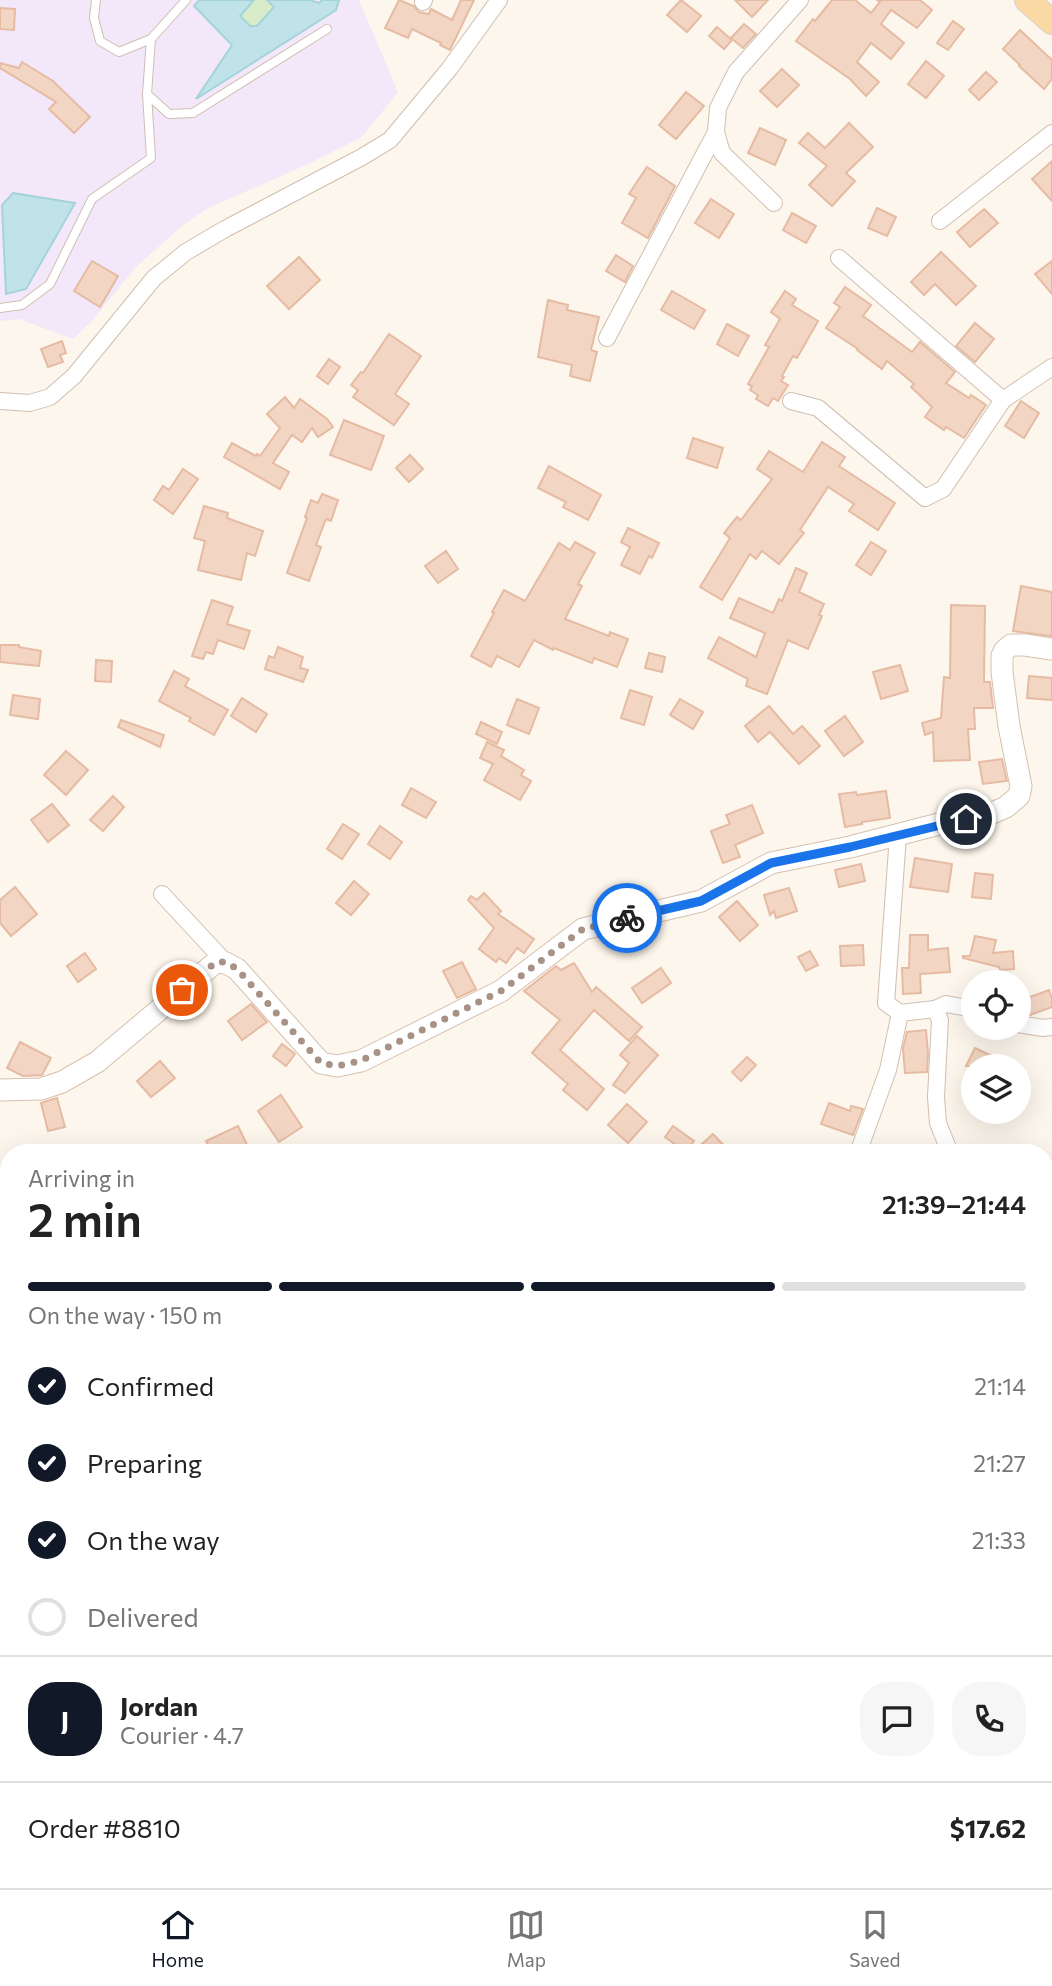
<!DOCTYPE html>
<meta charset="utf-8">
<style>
:root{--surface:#fff;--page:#f6f6f6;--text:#222;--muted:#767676;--line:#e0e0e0;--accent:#111827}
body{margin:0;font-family:Commissioner,sans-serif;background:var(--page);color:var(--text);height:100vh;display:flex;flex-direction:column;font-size:26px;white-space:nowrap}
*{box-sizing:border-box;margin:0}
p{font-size:23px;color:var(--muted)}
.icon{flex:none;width:38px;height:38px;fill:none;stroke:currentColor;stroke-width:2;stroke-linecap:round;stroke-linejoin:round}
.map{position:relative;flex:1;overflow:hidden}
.side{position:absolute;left:0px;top:1144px;width:1054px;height:744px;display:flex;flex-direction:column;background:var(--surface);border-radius:28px 28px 0 0;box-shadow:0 7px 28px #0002}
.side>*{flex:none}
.fabs{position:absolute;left:961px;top:970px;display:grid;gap:14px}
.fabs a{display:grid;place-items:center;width:70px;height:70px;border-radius:50%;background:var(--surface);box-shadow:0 7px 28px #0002;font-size:35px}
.pin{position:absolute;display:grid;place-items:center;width:60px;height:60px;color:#fff;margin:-30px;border:4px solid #fff;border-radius:50%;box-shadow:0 2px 7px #0007}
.courier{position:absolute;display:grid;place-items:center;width:70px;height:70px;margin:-35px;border:5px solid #1a73e8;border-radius:50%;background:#fff;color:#222;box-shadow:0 2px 9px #0007}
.headline em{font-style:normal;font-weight:600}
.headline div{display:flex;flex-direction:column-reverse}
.headline{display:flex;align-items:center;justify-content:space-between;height:119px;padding:0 28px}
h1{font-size:46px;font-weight:600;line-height:52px}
.bar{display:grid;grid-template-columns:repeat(4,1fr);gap:10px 7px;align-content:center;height:84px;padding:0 28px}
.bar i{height:9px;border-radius:5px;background:var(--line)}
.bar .on{background:var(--accent)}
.bar p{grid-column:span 4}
.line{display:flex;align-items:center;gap:18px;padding:0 28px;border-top:2px solid var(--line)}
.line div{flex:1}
.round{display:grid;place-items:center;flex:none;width:74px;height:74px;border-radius:28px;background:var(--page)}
ol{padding:0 28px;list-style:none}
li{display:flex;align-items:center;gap:21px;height:77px}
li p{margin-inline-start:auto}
li .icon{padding:7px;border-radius:50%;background:var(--accent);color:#fff;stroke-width:4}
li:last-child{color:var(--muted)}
li i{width:38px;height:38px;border:4px solid var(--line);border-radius:50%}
.tab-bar{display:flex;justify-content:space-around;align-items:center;height:98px;border-top:2px solid var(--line);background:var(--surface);font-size:19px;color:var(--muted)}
.tab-bar a{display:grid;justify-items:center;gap:4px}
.tab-bar .on{color:var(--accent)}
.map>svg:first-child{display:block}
.education{fill:#f3e8fa}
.green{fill:#d8ecc9}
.water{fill:#bfe3e8;stroke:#a5d3da;stroke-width:2}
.building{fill:#f3d5c3;stroke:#e6bba3;stroke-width:2}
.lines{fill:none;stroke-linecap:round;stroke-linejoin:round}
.lane-casing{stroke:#d1beb0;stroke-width:10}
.street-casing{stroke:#d1beb0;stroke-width:18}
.secondary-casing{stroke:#d6c0b0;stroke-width:23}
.primary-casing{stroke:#dad1cd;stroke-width:26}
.lane{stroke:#fff;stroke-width:8}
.street{stroke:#fff;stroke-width:16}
.secondary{stroke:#fff;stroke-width:21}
.primary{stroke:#fbd9a5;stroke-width:24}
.done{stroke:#a89285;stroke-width:7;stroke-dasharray:0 12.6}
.route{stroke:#1a73e8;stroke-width:9}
</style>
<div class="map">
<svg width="1052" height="1888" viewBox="0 0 1052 1888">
<rect width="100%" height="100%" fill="#fdf6ec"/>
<path class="education" d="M 0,0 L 359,0 L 398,92 L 362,137 L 304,166 L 208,208 L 183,225 L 136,267 L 92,321 L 73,339 L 19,319 L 0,321 Z"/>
<path class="green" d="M 254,0 L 267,0 L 274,6 L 257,26 L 249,26 L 240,16 Z"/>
<g class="water">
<path d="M 199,0 L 254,0 L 240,16 L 250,26 L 257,26 L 274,7 L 267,0 L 310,0 L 319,3 L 322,0 L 339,0 L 336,10 L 196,99 L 232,45 L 194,6 Z"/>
<path d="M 13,193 L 75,203 L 26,289 L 6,294 L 2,205 Z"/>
</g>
<g class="building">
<path d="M 399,0 L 414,6 L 419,12 L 429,14 L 431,9 L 452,20 L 461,0 L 474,0 L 450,50 L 440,45 L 441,43 L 412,29 L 408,38 L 385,28 Z"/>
<path d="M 681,0 L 701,16 L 687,32 L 667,15 Z"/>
<path d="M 735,0 L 768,0 L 752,17 Z"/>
<path d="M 832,0 L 855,0 L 871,13 L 880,2 L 877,0 L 920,0 L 932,10 L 917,28 L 891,10 L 881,24 L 904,43 L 891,59 L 871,43 L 857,62 L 879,82 L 866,96 L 850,79 L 796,41 L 813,19 L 815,21 Z"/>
<path d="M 0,8 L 15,9 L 14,30 L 0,29 Z"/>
<path d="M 953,21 L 964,29 L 948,50 L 937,43 Z"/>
<path d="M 744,24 L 756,34 L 743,48 L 731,38 Z"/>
<path d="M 717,27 L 732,40 L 724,49 L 709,36 Z"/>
<path d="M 1020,30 L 1052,60 L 1052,79 L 1044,89 L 1019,66 L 1020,65 L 1003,49 Z"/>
<path d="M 926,61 L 944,76 L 926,98 L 908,84 Z"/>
<path d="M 22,62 L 53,81 L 90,117 L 74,133 L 49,109 L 56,102 L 0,68 L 0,63 L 19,68 Z"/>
<path d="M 782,69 L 799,85 L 777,107 L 760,91 Z"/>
<path d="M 986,72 L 997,82 L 979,100 L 969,90 Z"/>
<path d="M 686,92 L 704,106 L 676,139 L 659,125 Z"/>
<path d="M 849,123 L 873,147 L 846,173 L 855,181 L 832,206 L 809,185 L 827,166 L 799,143 L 808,133 L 825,148 Z"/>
<path d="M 760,128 L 786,140 L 775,165 L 748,153 Z"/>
<path d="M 1052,161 L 1052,201 L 1032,179 Z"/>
<path d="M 647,167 L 675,186 L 648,238 L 622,223 L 636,198 L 629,194 Z"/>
<path d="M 711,199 L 734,214 L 719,238 L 695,223 Z"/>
<path d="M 877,208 L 896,217 L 887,236 L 868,228 Z"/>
<path d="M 984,209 L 998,223 L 970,247 L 957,232 Z"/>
<path d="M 792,213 L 816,226 L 806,243 L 783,230 Z"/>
<path d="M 941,252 L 976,286 L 956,305 L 935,284 L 924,295 L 911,282 Z"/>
<path d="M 616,255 L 633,266 L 625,282 L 606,271 Z"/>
<path d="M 299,257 L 320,280 L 289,309 L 267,286 Z"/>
<path d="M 92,261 L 118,276 L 100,307 L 74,291 Z"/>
<path d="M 1052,261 L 1052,294 L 1035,274 Z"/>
<path d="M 845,287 L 871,305 L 863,316 L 912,352 L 920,342 L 955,372 L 946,383 L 969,398 L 971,395 L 986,405 L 964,438 L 946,427 L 944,430 L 925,417 L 932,407 L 911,387 L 914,384 L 887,361 L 882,369 L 857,350 L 858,349 L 826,328 L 840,307 L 834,303 Z"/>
<path d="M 672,291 L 705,310 L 694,329 L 661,310 Z"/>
<path d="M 785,291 L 796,299 L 792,305 L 818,321 L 797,358 L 793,356 L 782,376 L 784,377 L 781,381 L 788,385 L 778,401 L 773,398 L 768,406 L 756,399 L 758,395 L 750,390 L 752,386 L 748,384 L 769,347 L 765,345 L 780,319 L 771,312 Z"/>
<path d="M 548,300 L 568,305 L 567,310 L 599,317 L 591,350 L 597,352 L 590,381 L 570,376 L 572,365 L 538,357 Z"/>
<path d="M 975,323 L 994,339 L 975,362 L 956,346 Z"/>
<path d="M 727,324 L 749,336 L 738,356 L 717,344 Z"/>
<path d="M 389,334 L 421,356 L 395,394 L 409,404 L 394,425 L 353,397 L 358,390 L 351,385 L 361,372 L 363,373 Z"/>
<path d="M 62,341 L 66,353 L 60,355 L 63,362 L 48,367 L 41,349 Z"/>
<path d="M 329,359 L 340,367 L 328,384 L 317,376 Z"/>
<path d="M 285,397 L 294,408 L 300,399 L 327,419 L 333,427 L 318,437 L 312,428 L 302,442 L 292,435 L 273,463 L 289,472 L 280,489 L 224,457 L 232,443 L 256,456 L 257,454 L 260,456 L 280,428 L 267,414 Z"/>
<path d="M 1021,401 L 1039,413 L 1024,438 L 1005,426 Z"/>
<path d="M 344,420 L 384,436 L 371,470 L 330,455 Z"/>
<path d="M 693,438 L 723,448 L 717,468 L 687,458 Z"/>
<path d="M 822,442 L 845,457 L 839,466 L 895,503 L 878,530 L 849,511 L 854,504 L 828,487 L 800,530 L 804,533 L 779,564 L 762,551 L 756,559 L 750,554 L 722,600 L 700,587 L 730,538 L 724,533 L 737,517 L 741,520 L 772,479 L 757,469 L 769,451 L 803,472 Z"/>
<path d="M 410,455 L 423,469 L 409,482 L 396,468 Z"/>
<path d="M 549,466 L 601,495 L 588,520 L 563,507 L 566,502 L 538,488 Z"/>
<path d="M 183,469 L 198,479 L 173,514 L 154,500 L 163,486 L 169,490 Z"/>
<path d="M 322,494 L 338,500 L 331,521 L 326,519 L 316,545 L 321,547 L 309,581 L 287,573 L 307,518 L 305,517 L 311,500 L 318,503 Z"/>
<path d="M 204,506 L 228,513 L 227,518 L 263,531 L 255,556 L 247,553 L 241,580 L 198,570 L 205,541 L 194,538 Z"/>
<path d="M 628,528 L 659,543 L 652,558 L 649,556 L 640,574 L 621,565 L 630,547 L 621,542 Z"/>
<path d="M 575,542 L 595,553 L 578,584 L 582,586 L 565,619 L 609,636 L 610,632 L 628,639 L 617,667 L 594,658 L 592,663 L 554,648 L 553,650 L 534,640 L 519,667 L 497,656 L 491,667 L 471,656 L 494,613 L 492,612 L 504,590 L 525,601 L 559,543 L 570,550 Z"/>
<path d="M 871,542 L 886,551 L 871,575 L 856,565 Z"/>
<path d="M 446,551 L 458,569 L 438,583 L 425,566 Z"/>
<path d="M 796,568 L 807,573 L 799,592 L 824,604 L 819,615 L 822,616 L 808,649 L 788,640 L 767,694 L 746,686 L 748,679 L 708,658 L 719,637 L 756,657 L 765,633 L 730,618 L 739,598 L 773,613 L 779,599 L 782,601 Z"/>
<path d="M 1021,586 L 1052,592 L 1052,636 L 1013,631 Z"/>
<path d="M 212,600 L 233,607 L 227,624 L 250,631 L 244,649 L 218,640 L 213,654 L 206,652 L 203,659 L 192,656 Z"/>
<path d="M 951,605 L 985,606 L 984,682 L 990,682 L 993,708 L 974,708 L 975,729 L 968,729 L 970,760 L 934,761 L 933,732 L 925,735 L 922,723 L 941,718 L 944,677 L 950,678 Z"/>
<path d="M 0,645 L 19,645 L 19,647 L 41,651 L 39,666 L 0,662 Z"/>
<path d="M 278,647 L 303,657 L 300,668 L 308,670 L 303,682 L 265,669 L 269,656 L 274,658 Z"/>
<path d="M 649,653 L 665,657 L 662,672 L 645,668 Z"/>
<path d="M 96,660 L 112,661 L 111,682 L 95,681 Z"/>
<path d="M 900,665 L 908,691 L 881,699 L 873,672 Z"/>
<path d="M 174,671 L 189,679 L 185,686 L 228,710 L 214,735 L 189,721 L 191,718 L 159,701 Z"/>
<path d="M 1029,676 L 1052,678 L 1052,700 L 1027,698 Z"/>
<path d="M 630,690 L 652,697 L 644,725 L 621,718 Z"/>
<path d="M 13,695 L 40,699 L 38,719 L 10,715 Z"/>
<path d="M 242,698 L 267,714 L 256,732 L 231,716 Z"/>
<path d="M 517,699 L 539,708 L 529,734 L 507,725 Z"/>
<path d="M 680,699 L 703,712 L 693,729 L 670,715 Z"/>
<path d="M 769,706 L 793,734 L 802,726 L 820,746 L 799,764 L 770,732 L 758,742 L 745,726 Z"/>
<path d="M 845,716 L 863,742 L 844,756 L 825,731 Z"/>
<path d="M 121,720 L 164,735 L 160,747 L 118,727 Z"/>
<path d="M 481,722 L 502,732 L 497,744 L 476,734 Z"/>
<path d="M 487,742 L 504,750 L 501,756 L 524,770 L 521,775 L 531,781 L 520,800 L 484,780 L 493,764 L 480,758 Z"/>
<path d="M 66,751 L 88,770 L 66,795 L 44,775 Z"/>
<path d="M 1002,759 L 1007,781 L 983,784 L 979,762 Z"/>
<path d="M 411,788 L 436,802 L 426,818 L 402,805 Z"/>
<path d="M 886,791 L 890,818 L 862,822 L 862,824 L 845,827 L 839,794 L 856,792 L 857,795 Z"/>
<path d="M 113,796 L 124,807 L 103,831 L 90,820 Z"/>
<path d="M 52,804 L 69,825 L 48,842 L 31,820 Z"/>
<path d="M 752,805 L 763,833 L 735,845 L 740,857 L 723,863 L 711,831 L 730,824 L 726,815 Z"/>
<path d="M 343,824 L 359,834 L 342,859 L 327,849 Z"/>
<path d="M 380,826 L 402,842 L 390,859 L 368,844 Z"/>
<path d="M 915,858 L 952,864 L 948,892 L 910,887 Z"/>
<path d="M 861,864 L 865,881 L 839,887 L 835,870 Z"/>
<path d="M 975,873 L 993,875 L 991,899 L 972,897 Z"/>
<path d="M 354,881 L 369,894 L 351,915 L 336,903 Z"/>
<path d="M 15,887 L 37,914 L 11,936 L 0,923 L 0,900 Z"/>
<path d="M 789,888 L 797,911 L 776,918 L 774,911 L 770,915 L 764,895 Z"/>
<path d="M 484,893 L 501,911 L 498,914 L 534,939 L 524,953 L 517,948 L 506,963 L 499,958 L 496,962 L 479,949 L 494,928 L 468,900 L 471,896 L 477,900 Z"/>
<path d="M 737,901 L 758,925 L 740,941 L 719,917 Z"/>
<path d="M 910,935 L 928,935 L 928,950 L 948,948 L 950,972 L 920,974 L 921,993 L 903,994 L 902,968 L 909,968 Z"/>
<path d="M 975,936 L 996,940 L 993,953 L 1013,951 L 1014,969 L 1000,970 L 999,967 L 963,958 L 963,956 L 970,956 Z"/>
<path d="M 863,945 L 864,965 L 841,966 L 840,946 Z"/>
<path d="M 810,951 L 818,965 L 806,971 L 798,957 Z"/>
<path d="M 85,953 L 96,969 L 78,982 L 67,966 Z"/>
<path d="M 462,962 L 476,989 L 457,998 L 443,971 Z"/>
<path d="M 574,963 L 592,992 L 596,987 L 642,1027 L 629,1041 L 594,1010 L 560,1050 L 604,1089 L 587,1110 L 563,1090 L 568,1084 L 532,1053 L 560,1020 L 524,991 L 556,966 L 561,970 Z"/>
<path d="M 661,968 L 671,983 L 642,1003 L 632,988 Z"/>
<path d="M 1049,990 L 1052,998 L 1052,1007 L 1030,1015 L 1024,1014 L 1019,1001 Z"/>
<path d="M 251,1004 L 267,1022 L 242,1040 L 228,1021 Z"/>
<path d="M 926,1030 L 928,1053 L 927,1072 L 905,1073 L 903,1048 L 907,1032 Z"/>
<path d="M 637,1036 L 658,1055 L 625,1093 L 613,1085 L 629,1063 L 620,1055 Z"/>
<path d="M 20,1042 L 51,1058 L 42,1075 L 23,1076 L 7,1068 Z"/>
<path d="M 282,1044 L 295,1054 L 286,1066 L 273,1056 Z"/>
<path d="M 975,1048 L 1013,1066 L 966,1066 Z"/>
<path d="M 747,1057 L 756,1065 L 741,1081 L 732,1072 Z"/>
<path d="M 160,1061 L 175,1078 L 151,1097 L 137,1081 Z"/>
<path d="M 281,1095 L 302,1127 L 279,1142 L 258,1111 Z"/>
<path d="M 57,1098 L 65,1127 L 48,1131 L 41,1103 Z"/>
<path d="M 829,1103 L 850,1111 L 851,1106 L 863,1109 L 853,1135 L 821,1124 Z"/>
<path d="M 627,1104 L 647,1122 L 628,1143 L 608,1125 Z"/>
<path d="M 238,1126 L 251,1153 L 212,1153 L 206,1141 Z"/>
<path d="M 673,1126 L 694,1141 L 686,1152 L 665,1137 Z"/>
<path d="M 713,1134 L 731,1153 L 692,1153 Z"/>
</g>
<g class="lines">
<defs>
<g id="lane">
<path d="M 96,0 L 94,18 L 100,41 L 119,52 L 151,39"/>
<path d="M 186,0 L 151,39 L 147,94 L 169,114 L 193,113 L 327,29"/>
<path d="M 0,308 L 22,305 L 50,284 L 92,199 L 151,158 L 147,94"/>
</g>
<g id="street">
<path d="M 423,2 L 424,0"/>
<path d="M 774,203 L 722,153 L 716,132 L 718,108 L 736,72 L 800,0"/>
<path d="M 940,221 L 1052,133"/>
<path d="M 839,258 L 1003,400"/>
<path d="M 607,338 L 716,132"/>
<path d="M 0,401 L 30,403 L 50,397 L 74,376 L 154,278 L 186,252 L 225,229 L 362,157 L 390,140 L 450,68 L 499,0"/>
<path d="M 791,401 L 818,408 L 925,498 L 943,489 L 1003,400 L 1052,367"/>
<path d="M 898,835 L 886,1003 L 900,1013 L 935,1009 L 940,1020 L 936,1097 L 938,1123 L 950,1153"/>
<path d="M 162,894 L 226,963"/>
<path d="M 935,1009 L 946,1004 L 973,1009"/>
<path d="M 1018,1024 L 1043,1028 L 1052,1027"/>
<path d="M 858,1153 L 888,1070 L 900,1013"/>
<path d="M 0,1611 L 9,1611"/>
<path d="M 1045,1657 L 1052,1662"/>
<path d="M 0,1673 L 9,1679"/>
<path d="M 0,1838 L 9,1844"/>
<path d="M 62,1880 L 75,1888"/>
<path d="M 198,1880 L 199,1888"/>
<path d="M 1016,1880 L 1017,1888"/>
<path d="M 834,1888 L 836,1880"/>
</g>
<path id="secondary" d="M 0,1090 L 41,1089 L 62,1082 L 97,1062 L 216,962 L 226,963 L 237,969 L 321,1063 L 337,1066 L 361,1061 L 501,991 L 583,929 L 701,901 L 771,863 L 850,847 L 943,823 L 990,814 L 1006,807 L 1019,796 L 1021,786 L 1009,726 L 1002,672 L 1002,656 L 1005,650 L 1011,645 L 1025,645 L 1052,649"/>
<path id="primary" d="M 1027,0 L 1052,22"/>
</defs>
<use href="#lane" class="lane-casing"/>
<use href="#street" class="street-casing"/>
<use href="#secondary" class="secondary-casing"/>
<use href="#primary" class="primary-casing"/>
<use href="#lane" class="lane"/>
<use href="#street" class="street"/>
<use href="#secondary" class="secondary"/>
<use href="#primary" class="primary"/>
</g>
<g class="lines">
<path class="done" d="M 182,990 L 216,962 L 226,962 L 237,969 L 321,1063 L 337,1066 L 360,1061 L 501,991 L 583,929 L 627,918"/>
<path class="route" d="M 627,918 L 701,901 L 771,863 L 850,847 L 966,819"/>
</g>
</svg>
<div class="fabs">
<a><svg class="icon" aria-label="locate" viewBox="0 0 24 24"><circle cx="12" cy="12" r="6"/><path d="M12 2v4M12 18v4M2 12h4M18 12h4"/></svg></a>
<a><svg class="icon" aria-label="layers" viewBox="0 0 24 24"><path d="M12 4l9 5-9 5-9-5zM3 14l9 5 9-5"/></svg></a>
</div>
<div class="pin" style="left:182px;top:990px;background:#ea580c"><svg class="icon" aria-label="bag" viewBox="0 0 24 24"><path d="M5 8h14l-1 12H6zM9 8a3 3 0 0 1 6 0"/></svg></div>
<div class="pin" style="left:966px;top:819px;background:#1f2937"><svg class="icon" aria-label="home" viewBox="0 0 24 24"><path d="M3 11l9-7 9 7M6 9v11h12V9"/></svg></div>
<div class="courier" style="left:627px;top:918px"><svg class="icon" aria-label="bike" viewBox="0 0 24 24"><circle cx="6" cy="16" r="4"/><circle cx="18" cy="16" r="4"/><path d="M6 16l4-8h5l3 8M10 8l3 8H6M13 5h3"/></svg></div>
<section class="side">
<div class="headline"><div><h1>2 min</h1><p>Arriving in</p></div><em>21:39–21:44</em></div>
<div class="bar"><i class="on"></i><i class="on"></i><i class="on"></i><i></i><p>On the way · 150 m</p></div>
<ol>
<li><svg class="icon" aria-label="check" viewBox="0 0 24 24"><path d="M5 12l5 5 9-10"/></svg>Confirmed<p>21:14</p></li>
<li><svg class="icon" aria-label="check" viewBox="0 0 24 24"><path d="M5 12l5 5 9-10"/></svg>Preparing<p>21:27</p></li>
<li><svg class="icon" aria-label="check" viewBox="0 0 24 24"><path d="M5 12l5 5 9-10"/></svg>On the way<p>21:33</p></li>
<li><i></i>Delivered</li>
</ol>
<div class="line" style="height:126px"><b class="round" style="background:var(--accent);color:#fff">J</b><div><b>Jordan</b><p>Courier · 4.7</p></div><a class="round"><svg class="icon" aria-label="chat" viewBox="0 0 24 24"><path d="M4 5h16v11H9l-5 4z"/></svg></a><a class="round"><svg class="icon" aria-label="phone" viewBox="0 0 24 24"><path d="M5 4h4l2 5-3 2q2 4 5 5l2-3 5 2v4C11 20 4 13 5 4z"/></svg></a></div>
<div class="line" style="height:91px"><div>Order #8810</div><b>$17.62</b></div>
</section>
</div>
<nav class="tab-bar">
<a class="on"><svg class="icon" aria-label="home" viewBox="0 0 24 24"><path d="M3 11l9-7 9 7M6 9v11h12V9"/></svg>Home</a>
<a><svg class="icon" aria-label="map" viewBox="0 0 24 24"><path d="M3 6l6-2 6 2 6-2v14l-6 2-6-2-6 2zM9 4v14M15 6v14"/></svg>Map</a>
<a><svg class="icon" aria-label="saved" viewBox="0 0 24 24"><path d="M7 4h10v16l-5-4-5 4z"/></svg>Saved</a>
</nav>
